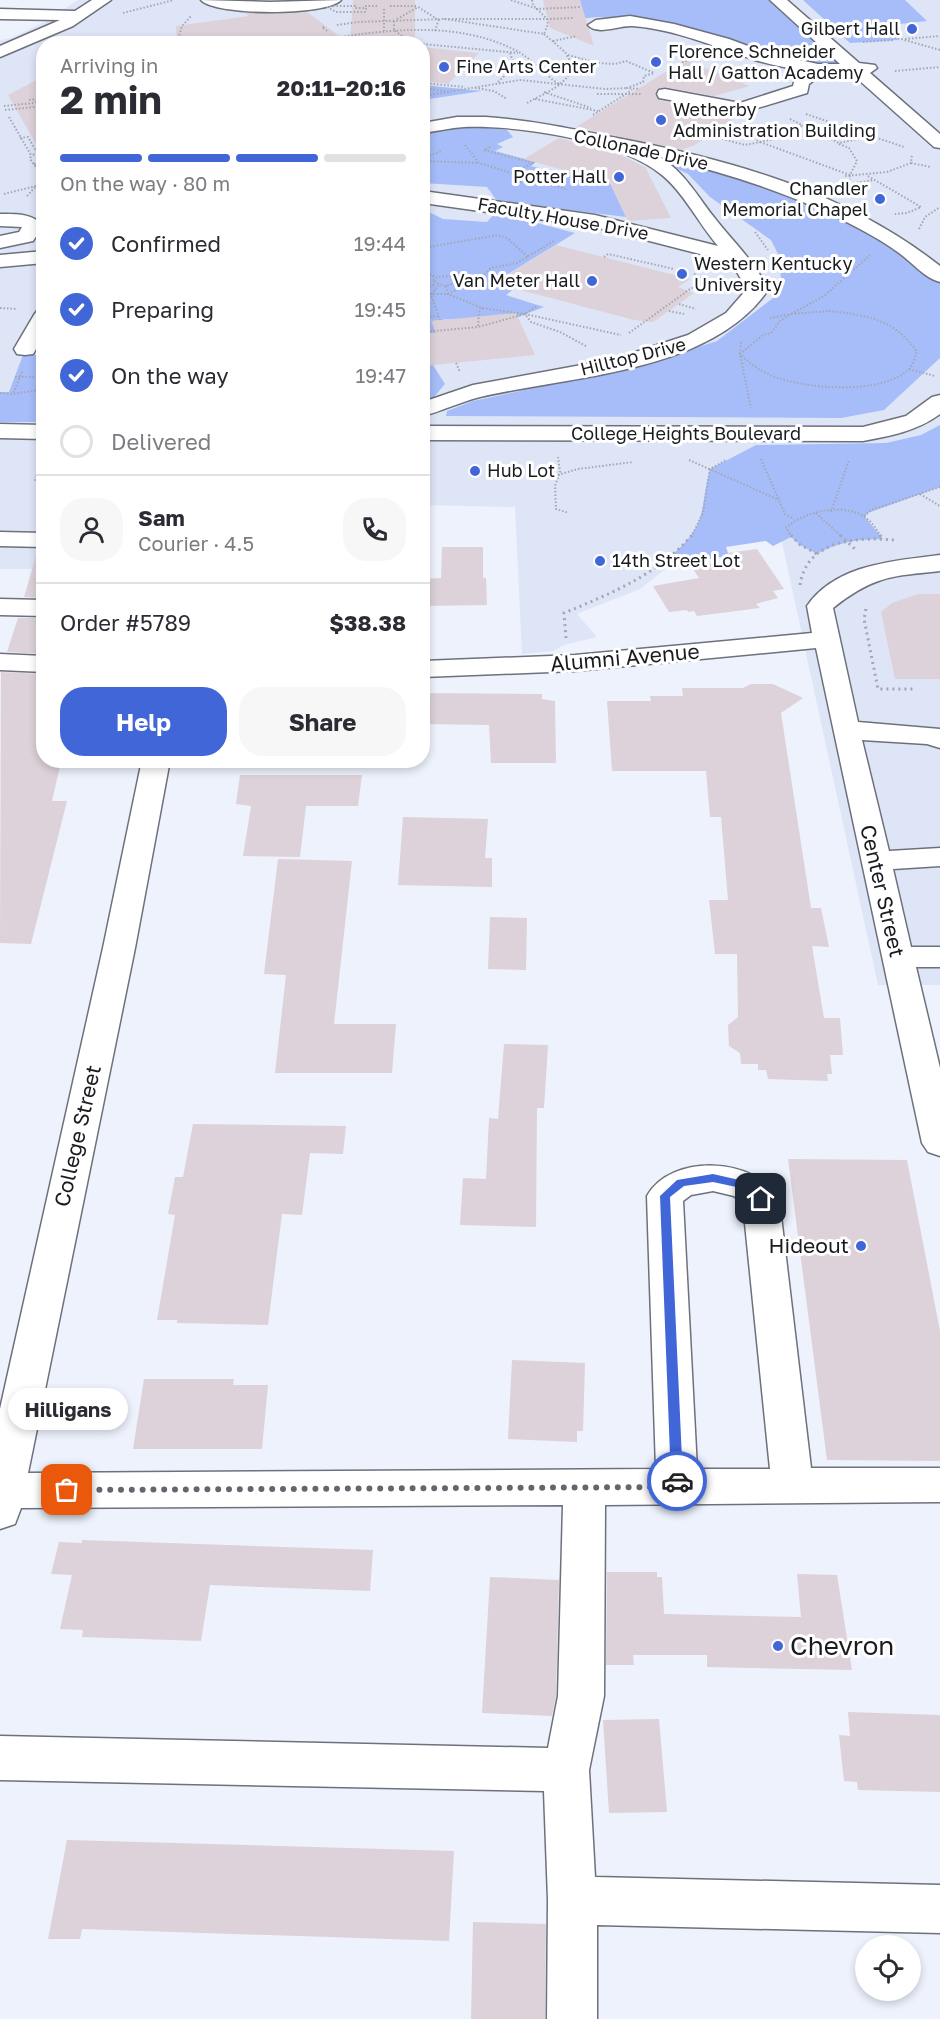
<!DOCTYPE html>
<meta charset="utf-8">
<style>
:root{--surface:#fff;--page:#f7f7f7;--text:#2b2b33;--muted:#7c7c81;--line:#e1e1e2;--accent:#4066d8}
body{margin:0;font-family:"Golos Text",sans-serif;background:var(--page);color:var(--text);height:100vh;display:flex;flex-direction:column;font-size:22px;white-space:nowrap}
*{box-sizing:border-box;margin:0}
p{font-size:20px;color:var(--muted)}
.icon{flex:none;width:33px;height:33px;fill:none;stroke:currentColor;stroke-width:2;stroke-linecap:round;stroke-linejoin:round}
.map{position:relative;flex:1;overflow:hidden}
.sheet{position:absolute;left:36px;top:36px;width:394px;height:732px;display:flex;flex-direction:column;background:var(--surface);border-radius:24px;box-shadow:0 3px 9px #0003}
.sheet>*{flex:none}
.tools{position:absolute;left:855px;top:1935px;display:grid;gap:12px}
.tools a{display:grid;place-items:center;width:66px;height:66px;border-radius:50%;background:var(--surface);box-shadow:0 3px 9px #0003;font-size:30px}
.pin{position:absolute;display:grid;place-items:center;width:51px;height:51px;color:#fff;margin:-26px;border-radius:12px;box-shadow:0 3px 9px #0006}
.courier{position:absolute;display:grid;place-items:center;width:60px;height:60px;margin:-30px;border:4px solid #4066d8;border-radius:50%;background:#fff;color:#222;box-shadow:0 2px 8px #0007}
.bubble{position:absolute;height:42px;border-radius:21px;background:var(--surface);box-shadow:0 3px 9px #0003;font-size:20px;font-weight:700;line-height:42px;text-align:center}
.head em{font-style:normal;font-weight:700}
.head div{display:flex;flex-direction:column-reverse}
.head{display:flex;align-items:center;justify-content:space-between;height:102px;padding:0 24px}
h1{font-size:39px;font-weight:700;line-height:45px}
.bar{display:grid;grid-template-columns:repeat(4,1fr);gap:9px 6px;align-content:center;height:72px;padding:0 24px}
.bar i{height:8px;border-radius:4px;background:var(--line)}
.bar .active{background:var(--accent)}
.bar p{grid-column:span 4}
.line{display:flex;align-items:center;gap:15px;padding:0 24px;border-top:2px solid var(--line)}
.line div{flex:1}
.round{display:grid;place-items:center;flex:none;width:63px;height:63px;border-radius:24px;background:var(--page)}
ol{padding:0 24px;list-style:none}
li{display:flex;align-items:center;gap:18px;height:66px}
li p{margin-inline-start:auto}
li .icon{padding:6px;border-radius:50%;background:var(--accent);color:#fff;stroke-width:4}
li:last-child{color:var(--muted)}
li i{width:33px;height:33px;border:3px solid var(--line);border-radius:50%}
.cta{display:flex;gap:12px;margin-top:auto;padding:12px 24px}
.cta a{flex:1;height:69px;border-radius:24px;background:var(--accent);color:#fff;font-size:24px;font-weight:700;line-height:69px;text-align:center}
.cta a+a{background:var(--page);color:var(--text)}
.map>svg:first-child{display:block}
.built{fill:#dee5f7}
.green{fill:#a6bdfa}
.building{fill:#ddd2d9}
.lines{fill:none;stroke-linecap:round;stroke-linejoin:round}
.minor-casing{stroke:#6d717b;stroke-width:3}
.path-far1{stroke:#a3a7af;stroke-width:2;stroke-dasharray:1.5 2;stroke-linecap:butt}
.path{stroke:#a3a7af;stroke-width:3;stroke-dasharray:2 4;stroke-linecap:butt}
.minor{fill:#fff;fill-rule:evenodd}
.route{fill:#4066d8}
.done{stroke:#63666d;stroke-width:6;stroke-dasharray:0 10.8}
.poi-dot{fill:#4066d8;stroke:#fff;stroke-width:2}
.labels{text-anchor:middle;stroke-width:6;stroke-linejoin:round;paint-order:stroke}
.far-poi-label{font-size:18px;fill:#191b1f;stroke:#fff;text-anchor:start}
.far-street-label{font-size:18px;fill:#191b1f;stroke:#fff}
.street-label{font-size:21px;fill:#191b1f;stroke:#fff}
.poi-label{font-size:21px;fill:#191b1f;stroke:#fff;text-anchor:end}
.near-poi-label{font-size:26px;fill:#191b1f;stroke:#fff;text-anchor:start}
</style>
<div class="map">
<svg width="940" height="2019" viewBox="0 0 940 2019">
<rect width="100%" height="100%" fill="#edf2fd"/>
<path class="built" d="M 78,0 L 940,0 L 940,985 L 878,985 L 781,538 L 701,541 L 640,589 L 577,614 L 597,637 L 564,645 L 553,651 L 522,654 L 515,507 L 423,505 L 423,44 L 44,44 L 43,569 L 0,569 L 0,40 L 11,38 L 46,21 Z"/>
<g class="green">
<path d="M 580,0 L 777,0 L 840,62 L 820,66 L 632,19 L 597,17 L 570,20 L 581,5 Z"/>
<path d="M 803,0 L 905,0 L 927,21 L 882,26 L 899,40 L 850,43 Z"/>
<path d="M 423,85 L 482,91 L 423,100 Z"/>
<path d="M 465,126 L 507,130 L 513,137 L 497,144 L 503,147 L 495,151 L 536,162 L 531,166 L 562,174 L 568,171 L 610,183 L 626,217 L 497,201 L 487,187 L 423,183 L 423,133 Z"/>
<path d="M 629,145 L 774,188 L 867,228 L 913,256 L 940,282 L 940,358 L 884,410 L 841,418 L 446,416 L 447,411 L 473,401 L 639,366 L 717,341 L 773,298 L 781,279 L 779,256 L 771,240 L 710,197 L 688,174 Z"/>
<path d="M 423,209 L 443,219 L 487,222 L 496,212 L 575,233 L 495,282 L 515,288 L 506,295 L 544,307 L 489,328 L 454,331 L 449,319 L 432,321 L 436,333 L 423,334 Z"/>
<path d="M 23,355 L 43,355 L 43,422 L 0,422 L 0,392 L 9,392 Z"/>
<path d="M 433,365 L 445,384 L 434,397 L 423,401 L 423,366 Z"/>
<path d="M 940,425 L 940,487 L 868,513 L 865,517 L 883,539 C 859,539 838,542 817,554 L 800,545 L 791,537 L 773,546 L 766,541 L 726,547 L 729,556 L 695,561 L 673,554 C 709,523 699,509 710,469 L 756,445 L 886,443 L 921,435 Z"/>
</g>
<g class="building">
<path d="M 353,0 L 415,0 L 415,44 L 350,44 Z"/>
<path d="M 543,0 L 580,0 L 594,46 L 550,28 Z"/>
<path d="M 307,12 L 350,44 L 177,44 L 176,26 L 249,16 L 245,13 Z"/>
<path d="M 423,47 L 479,53 L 448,84 L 423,81 Z"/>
<path d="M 685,60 L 750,86 L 714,96 L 665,87 L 657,89 L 655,95 L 659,100 L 735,118 L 695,145 L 681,150 L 576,127 Z"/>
<path d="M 44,76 L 44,158 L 8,95 Z"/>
<path d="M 559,138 L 620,155 L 645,167 L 671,218 L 628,221 L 610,183 L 524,159 Z"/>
<path d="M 556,245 L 690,279 L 678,287 L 694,293 L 653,322 L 634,320 L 494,283 Z"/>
<path d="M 516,313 L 535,355 L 423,366 L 423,334 L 436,333 L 431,321 Z"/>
<path d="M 442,547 L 483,547 L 483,578 L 486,578 L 487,605 L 423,606 L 423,579 L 441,578 Z"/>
<path d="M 757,549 L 784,589 L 773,591 L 778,598 L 756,604 L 760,608 L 697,616 L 694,611 L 688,612 L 687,610 L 669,612 L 653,586 L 699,578 L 691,566 L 731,561 L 727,553 Z"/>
<path d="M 36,556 L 44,557 L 44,598 L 24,597 Z"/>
<path d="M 918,594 L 940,594 L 940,679 L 895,679 L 881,612 L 892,603 Z"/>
<path d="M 18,618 L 44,618 L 44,654 L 7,652 Z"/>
<path d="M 1,672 L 44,674 L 44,760 L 61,762 L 52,801 L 67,801 L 31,944 L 0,943 Z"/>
<path d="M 751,684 L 773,684 L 803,698 L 781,713 L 811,908 L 821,908 L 829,947 L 812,946 L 824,1018 L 840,1018 L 843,1055 L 830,1055 L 832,1074 L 827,1074 L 828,1081 L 768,1079 L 766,1070 L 758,1070 L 758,1064 L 741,1064 L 740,1053 L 729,1046 L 728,1025 L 738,1017 L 737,954 L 715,954 L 709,900 L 728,900 L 721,817 L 710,817 L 706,771 L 612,771 L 607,701 L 651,701 L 650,696 L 683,696 L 682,688 L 743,688 Z"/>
<path d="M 423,693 L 542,694 L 542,699 L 555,701 L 556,763 L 491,763 L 489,725 L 423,724 Z"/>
<path d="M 240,775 L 362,775 L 358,806 L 306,806 L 300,857 L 243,856 L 251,806 L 236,804 Z"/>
<path d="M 403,817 L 488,819 L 485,858 L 492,858 L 492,887 L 398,885 Z"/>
<path d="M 278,859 L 352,861 L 334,1024 L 396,1024 L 392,1073 L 275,1073 L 286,975 L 264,974 Z"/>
<path d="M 490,917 L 527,918 L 526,970 L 488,969 Z"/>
<path d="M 504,1044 L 548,1045 L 544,1108 L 537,1108 L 536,1227 L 460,1225 L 463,1178 L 486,1179 L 489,1118 L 498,1119 Z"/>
<path d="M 193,1124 L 346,1126 L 343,1154 L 310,1153 L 302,1215 L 282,1214 L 268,1325 L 177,1323 L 177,1320 L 157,1320 L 175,1215 L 168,1214 L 175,1177 L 183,1177 Z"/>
<path d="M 788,1159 L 907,1160 L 940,1331 L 940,1461 L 827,1460 Z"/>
<path d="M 512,1360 L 585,1363 L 583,1431 L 577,1431 L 577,1442 L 508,1439 Z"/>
<path d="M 144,1379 L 234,1379 L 233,1385 L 268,1385 L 262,1449 L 133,1449 Z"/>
<path d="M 82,1540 L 373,1550 L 370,1591 L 210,1585 L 201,1641 L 82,1637 L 83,1630 L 60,1629 L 72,1575 L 51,1574 L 59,1542 L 82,1543 Z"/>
<path d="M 607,1572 L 657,1572 L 657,1577 L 662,1577 L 664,1614 L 801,1617 L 797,1574 L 837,1575 L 852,1670 L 707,1667 L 707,1655 L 633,1655 L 634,1665 L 606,1665 Z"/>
<path d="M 490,1577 L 559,1580 L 556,1696 L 552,1716 L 482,1713 Z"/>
<path d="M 848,1712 L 940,1715 L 940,1792 L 858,1790 L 857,1782 L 844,1781 L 839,1735 L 850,1736 Z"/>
<path d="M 659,1719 L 667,1812 L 609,1813 L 603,1720 Z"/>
<path d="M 67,1840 L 454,1851 L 449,1941 L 82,1929 L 80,1939 L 48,1939 Z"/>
<path d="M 473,1922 L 546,1924 L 545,2019 L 471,2019 Z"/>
</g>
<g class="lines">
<defs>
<g id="minor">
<path d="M 92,0 L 111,0 L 73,26 L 0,57 L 0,46 L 60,20 L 0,19 L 0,9 L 75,11 Z"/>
<path d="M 201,0 L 270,2 L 341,0 C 327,16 215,16 201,0 Z"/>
<path d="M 770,0 L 787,0 L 859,63 L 875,65 L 877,68 L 870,73 L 940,134 L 940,148 L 934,147 L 851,73 L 822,74 L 809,84 L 807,93 L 741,113 L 659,98 L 657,94 L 659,90 L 665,89 L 740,103 L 793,86 L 795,78 L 805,71 C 789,68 771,65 755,60 C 715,47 675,29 632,26 C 620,25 597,36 588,25 L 596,20 L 630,16 L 674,24 L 729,39 L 767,53 L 818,64 L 840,64 Z"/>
<path d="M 486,117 C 530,120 573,129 617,138 C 732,160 846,192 940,266 L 940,282 C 924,278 912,262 899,253 C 887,244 873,236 860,229 C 797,195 730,174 660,157 C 684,172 696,194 713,216 C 732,241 755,261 768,290 C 711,373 570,376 480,397 C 460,402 442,411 423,416 L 423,402 L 473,385 L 614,359 L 688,335 L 726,313 L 747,289 L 731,262 L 595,227 L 423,203 L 423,191 L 595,215 L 718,246 C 699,224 684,193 662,175 C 620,140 518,125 464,127 C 450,128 437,131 423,133 L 423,123 L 457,117 Z"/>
<path d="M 0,214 C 15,214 33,213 43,226 L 33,241 L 0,248 L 0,236 L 19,232 L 22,227 L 0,226 Z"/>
<path d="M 44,251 L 44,263 L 0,267 L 0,255 Z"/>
<path d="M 44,309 C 44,329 44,337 33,354 L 25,355 L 17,354 L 14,349 L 34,315 L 37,311 Z"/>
<path d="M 940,395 L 940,414 C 917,431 890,436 863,441 L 423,440 L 423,426 L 863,427 L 906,416 L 932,397 Z"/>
<path d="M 0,424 L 44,425 L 44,439 L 0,438 Z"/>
<path d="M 0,532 L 44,533 L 44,547 L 0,546 Z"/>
<path d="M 940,555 L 940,571 C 892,576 873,576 833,608 L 858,722 L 940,729 L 940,748 L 927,744 L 862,740 L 889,851 L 940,848 L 940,866 L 893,869 L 911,947 L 940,947 L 940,967 L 916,967 L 940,1068 L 940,1156 L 928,1152 L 922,1143 L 816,648 L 575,671 L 423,677 L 423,661 L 575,655 L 812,633 L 807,606 C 836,564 894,561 940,555 Z"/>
<path d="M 0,599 L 44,600 L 44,616 L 0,615 Z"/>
<path d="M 0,654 L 44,656 L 44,672 L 0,670 Z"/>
<path d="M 142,760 L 170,760 L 135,948 L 28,1473 L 656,1469 L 647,1196 C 671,1153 756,1157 779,1199 L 811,1468 L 940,1468 L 940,1502 L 605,1505 L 604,1696 L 589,1770 L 595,1877 L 940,1885 L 940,1933 L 597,1925 L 597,2019 L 547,2019 L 548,1900 L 544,1791 L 0,1780 L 0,1736 L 548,1748 L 558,1696 L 563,1505 L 21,1508 L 15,1524 L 0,1529 L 0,1409 L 103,948 ZM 713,1191 L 734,1196 L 743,1204 L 770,1469 L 697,1469 L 683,1201 L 691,1195 Z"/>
</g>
</defs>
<use href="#minor" class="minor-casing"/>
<g class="path-far1">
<path d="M 511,0 L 535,8"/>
<path d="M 532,0 L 533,5 L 547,19 L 574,18"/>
<path d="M 326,6 L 355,6 L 355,8 L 366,8 L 365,12 L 336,12 Z"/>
<path d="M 365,6 L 378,6"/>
<path d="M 390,6 L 417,6"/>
<path d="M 384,9 L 384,31"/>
<path d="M 536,9 L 580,7"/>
<path d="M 123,13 L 174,0"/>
<path d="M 397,19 L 418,7 L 437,19"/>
<path d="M 445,19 L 547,19 L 548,24 L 544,34 Z"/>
<path d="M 394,21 L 394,30 L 413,44"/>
<path d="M 844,23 L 940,50"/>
<path d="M 337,25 L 357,22 L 445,19"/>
<path d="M 324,27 L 322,27 L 327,31"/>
<path d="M 435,31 L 439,19"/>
<path d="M 544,34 L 565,52 L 573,66"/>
<path d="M 905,39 L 940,36"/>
<path d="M 553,41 L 577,36"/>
<path d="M 863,42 L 894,40"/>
<path d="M 174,44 L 178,40 L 182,26 L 192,15"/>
<path d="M 296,44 C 367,33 447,16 515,50 C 532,58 543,74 559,84"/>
<path d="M 423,44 L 518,53"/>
<path d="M 568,55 L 598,63 L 615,64 L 626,61 L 654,73 L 644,76 L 643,82 L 627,88 L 640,89"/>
<path d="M 682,62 L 690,60 L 686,58"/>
<path d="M 895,71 L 940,67"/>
<path d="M 498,82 L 514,67 L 510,52"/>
<path d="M 423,83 L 465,87"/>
<path d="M 423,88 L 446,91"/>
<path d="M 475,88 L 494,91 L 507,99"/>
<path d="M 544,92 L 591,108"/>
<path d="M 597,94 L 641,94"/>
<path d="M 423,96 L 520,80 L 605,89 L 627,88"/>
<path d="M 535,99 L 598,111"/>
<path d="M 29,100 L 44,98"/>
<path d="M 527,103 C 544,93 567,86 573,66 L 594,63"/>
<path d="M 4,106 L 34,103 L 38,101 L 37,99"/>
<path d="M 5,110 L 44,106"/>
<path d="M 806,114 L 904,147"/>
<path d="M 593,115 L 632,90"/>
<path d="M 9,117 L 31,155 L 30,159 L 44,178"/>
<path d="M 790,119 L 839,143 L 871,136"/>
<path d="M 749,134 L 769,134 L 779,138 L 760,142 Z"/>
<path d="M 712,136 L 745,145 L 760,142"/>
<path d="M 20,138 L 28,137 L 38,154 L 31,155"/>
<path d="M 779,138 L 792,129 L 802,126"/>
<path d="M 708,139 L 721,130"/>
<path d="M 760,142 L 850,175"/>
<path d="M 839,144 L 849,148 L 857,161 L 850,175 L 850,184"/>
<path d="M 465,145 L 479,163 L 568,190"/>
<path d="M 490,147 L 484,150 L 533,163 L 512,173"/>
<path d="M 423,158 L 442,151"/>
<path d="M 423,161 L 478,163"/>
<path d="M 911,163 L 931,167"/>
<path d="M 34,164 L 44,164"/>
<path d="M 845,176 L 887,172 L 911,163 L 912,154"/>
<path d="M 868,176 L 921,207 L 907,213 L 895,214"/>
<path d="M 548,183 L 567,173 L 581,176"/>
<path d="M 517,184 L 546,170"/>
<path d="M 843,185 L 874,180"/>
<path d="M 4,194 L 44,184"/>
<path d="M 27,196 L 38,184"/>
<path d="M 919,229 L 925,217 L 940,207"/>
<path d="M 755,232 L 768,250"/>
<path d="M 423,248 L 498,235 L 507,238 L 528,257"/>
<path d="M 604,257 L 608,254 L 674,269"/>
<path d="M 423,272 L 436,277"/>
<path d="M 694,274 L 722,287"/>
<path d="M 450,276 L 455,279 L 456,283 L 444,286 L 433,281 L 437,277 Z"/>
<path d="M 456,280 L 479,277"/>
<path d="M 439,285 L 431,295 L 440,320"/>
<path d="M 446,286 L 448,294 L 482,308 L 525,314"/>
<path d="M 423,289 L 436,284"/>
<path d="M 423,294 L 448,294 L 481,278 L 491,268 L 517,263 L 554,241"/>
<path d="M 679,304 L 696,309"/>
<path d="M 0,308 L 17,309"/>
<path d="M 482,308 L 479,312 L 478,327 L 525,314 L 537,306"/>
<path d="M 669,311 L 684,314"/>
<path d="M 829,311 C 866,315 895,319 917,352 C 915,357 913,365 909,369 C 882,396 803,389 770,375 C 759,370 749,363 740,354 L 763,335 L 771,333 L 780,321 L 791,314 Z"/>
<path d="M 791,314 L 824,296 L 870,255"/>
<path d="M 423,317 L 439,316"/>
<path d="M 770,318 L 791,314"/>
<path d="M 423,332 L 478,327"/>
<path d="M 629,333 L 690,289 L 707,281"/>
<path d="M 741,342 L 740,354 L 751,408"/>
<path d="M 586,346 L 560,332 L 531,322 L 525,314 L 621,335"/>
<path d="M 456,363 L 460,372"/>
<path d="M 909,369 L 935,376"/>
<path d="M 22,372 L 13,394 L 44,389"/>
<path d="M 15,377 L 44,377"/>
<path d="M 0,393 L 13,394"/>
<path d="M 43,456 L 35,481 L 44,481"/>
<path d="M 558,457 L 560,472 L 555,486 L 556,509 L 569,513"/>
<path d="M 761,459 L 785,514 L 794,519"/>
<path d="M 689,460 L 779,500"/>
<path d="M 530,477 L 554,476 L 578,469 L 633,462"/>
<path d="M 920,494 L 940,506"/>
<path d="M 831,512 L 849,460"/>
<path d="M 816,513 L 842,537"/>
<path d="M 864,516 L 871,510 L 940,487"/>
<path d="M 691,537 L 703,513 L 710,469 L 726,460"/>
<path d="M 792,537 L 786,528 C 804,511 845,502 866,518 C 873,523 877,530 881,537"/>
</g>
<g class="path">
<path d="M 791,535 L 799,544 L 817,554"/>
<path d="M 840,535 L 857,551"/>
<path d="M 880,535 L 882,539"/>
<path d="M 800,585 C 807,539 857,537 895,540"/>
<path d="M 866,609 L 864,619 L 878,689 L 913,689"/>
<path d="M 566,638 L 564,613 C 610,594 659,574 692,535"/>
</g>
<use href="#minor" class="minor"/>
</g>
<path class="route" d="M 713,1174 L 748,1182 L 767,1199 L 765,1201 L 758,1201 L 741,1188 L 713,1182 L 684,1186 L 670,1197 L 683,1481 L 677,1486 L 671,1481 L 660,1196 L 677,1180 Z"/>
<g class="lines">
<path class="done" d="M 67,1490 L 677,1487 L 677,1481"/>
</g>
<g class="poi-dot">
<circle cx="912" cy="29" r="6"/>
<circle cx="656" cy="62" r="6"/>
<circle cx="444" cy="67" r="6"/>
<circle cx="661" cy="120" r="6"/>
<circle cx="619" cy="177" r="6"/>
<circle cx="880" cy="199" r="6"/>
<circle cx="682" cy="274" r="6"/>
<circle cx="592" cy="281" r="6"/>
<circle cx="475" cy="471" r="6"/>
<circle cx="600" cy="561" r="6"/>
<circle cx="861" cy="1246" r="6"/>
<circle cx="778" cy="1646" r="6"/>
</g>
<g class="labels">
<g class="far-poi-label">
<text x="900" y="35" text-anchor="end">Gilbert Hall</text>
<text x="668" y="58">Florence Schneider<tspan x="668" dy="21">Hall / Gatton Academy</tspan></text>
<text x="456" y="73">Fine Arts Center</text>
<text x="673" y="116">Wetherby<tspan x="673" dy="21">Administration Building</tspan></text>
<text x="607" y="183" text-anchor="end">Potter Hall</text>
<text x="868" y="195" text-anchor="end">Chandler<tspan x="868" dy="21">Memorial Chapel</tspan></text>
<text x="694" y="270">Western Kentucky<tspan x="694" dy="21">University</tspan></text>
<text x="580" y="287" text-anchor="end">Van Meter Hall</text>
<text x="487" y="477">Hub Lot</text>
<text x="612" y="567">14th Street Lot</text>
</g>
<g class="far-street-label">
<text transform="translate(641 150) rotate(12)" y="6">Collonade Drive</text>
<text transform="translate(563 219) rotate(10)" y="6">Faculty House Drive</text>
<text transform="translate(633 357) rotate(-14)" y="6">Hilltop Drive</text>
<text x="686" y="440">College Heights Boulevard</text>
</g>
<g class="street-label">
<text transform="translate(625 658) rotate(-5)" y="7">Alumni Avenue</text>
<text transform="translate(882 891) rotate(77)" y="7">Center Street</text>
<text transform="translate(78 1136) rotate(-77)" y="7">College Street</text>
</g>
<g class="poi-label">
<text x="849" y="1253">Hideout</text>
</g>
<g class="near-poi-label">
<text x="790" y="1655">Chevron</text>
</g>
</g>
</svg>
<div class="tools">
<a><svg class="icon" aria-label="locate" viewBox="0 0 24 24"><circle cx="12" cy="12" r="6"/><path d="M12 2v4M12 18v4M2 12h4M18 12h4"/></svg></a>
</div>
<div class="pin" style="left:67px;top:1490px;background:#ea580c"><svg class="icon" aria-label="bag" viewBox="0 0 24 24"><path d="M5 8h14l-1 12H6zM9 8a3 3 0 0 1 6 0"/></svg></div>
<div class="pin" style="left:761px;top:1199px;background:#1f2937"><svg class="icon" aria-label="home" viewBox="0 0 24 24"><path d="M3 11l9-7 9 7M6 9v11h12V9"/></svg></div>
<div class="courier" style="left:677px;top:1481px"><svg class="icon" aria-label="car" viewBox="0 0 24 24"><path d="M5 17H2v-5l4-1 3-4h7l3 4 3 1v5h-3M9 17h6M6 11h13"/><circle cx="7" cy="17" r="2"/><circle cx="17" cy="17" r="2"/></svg></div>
<div class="bubble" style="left:8px;top:1388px;width:120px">Hilligans</div>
<section class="sheet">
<div class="head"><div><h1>2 min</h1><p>Arriving in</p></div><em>20:11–20:16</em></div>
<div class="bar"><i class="active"></i><i class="active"></i><i class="active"></i><i></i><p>On the way · 80 m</p></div>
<ol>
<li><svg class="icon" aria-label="check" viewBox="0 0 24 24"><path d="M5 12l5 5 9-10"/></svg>Confirmed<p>19:44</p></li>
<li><svg class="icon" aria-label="check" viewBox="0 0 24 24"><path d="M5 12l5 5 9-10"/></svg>Preparing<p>19:45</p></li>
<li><svg class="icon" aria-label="check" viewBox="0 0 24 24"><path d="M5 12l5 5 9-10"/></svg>On the way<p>19:47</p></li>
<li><i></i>Delivered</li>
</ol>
<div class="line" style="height:108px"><a class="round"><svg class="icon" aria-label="person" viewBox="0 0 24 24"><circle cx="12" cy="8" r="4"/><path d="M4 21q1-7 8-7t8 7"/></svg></a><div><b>Sam</b><p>Courier · 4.5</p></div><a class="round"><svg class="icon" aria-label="phone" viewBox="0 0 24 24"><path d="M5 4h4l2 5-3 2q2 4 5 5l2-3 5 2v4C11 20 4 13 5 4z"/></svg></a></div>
<div class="line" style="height:78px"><div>Order #5789</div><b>$38.38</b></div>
<div class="cta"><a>Help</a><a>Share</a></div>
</section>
</div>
